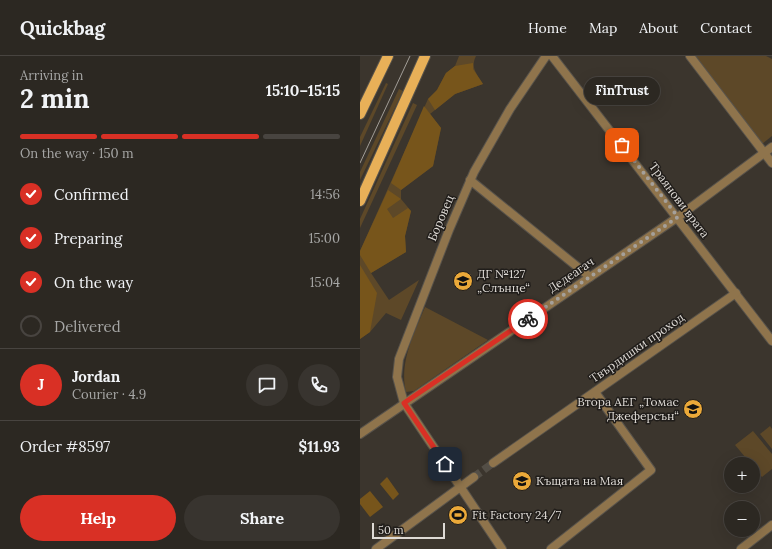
<!DOCTYPE html>
<meta charset="utf-8">
<style>
:root{--surface:#2c2822;--page:#38342f;--text:#f1f3f6;--muted:#a6a6a5;--line:#484440;--accent:#d93025}
body{margin:0;font-family:Lora,serif;background:var(--page);color:var(--text);height:100vh;display:flex;flex-direction:column;font-size:15px;white-space:nowrap}
*{box-sizing:border-box;margin:0}
p{font-size:13px;color:var(--muted)}
.icon{flex:none;width:22px;height:22px;fill:none;stroke:currentColor;stroke-width:2;stroke-linecap:round;stroke-linejoin:round}
.map{position:relative;flex:1;overflow:hidden}
.drawer{display:flex;flex-direction:column;background:var(--surface);width:360px}
.drawer>*{flex:none}
.controls{position:absolute;left:364px;top:401px;display:grid;gap:8px}
.controls a{display:grid;place-items:center;width:36px;height:36px;border-radius:50%;background:var(--surface);box-shadow:0 4px 16px #0002,0 0 0 1px var(--line);font-size:20px}
.scale{position:absolute;left:12px;bottom:10px;width:73px;box-sizing:border-box;padding-left:4px;border:2px solid #dedad5;border-top:0;font-size:11px;line-height:14px;white-space:nowrap;color:#dedad5;-webkit-text-stroke:3px #201d1a;paint-order:stroke}
.pin{position:absolute;display:grid;place-items:center;width:34px;height:34px;color:#fff;margin:-17px;border-radius:8px;box-shadow:0 2px 6px #0006}
.courier{position:absolute;display:grid;place-items:center;width:40px;height:40px;margin:-20px;border:3px solid #d93025;border-radius:50%;background:#fff;color:#222;box-shadow:0 1px 5px #0007}
.bubble{position:absolute;height:28px;border-radius:14px;background:var(--surface);box-shadow:0 4px 16px #0002,0 0 0 1px var(--line);font-size:13px;font-weight:700;line-height:28px;text-align:center}
.head em{font-style:normal;font-weight:700}
.head div{display:flex;flex-direction:column-reverse}
.head{display:flex;align-items:center;justify-content:space-between;height:68px;padding:0 20px}
h1{font-size:26px;font-weight:700;line-height:30px}
.bar{display:grid;grid-template-columns:repeat(4,1fr);gap:6px 4px;align-content:center;height:48px;padding:0 20px}
.bar i{height:5px;border-radius:3px;background:var(--line)}
.bar .selected{background:var(--accent)}
.bar p{grid-column:span 4}
.line{display:flex;align-items:center;gap:10px;padding:0 20px;border-top:1px solid var(--line)}
.line div{flex:1}
.round{display:grid;place-items:center;flex:none;width:42px;height:42px;border-radius:21px;background:var(--page)}
ol{padding:0 20px;list-style:none}
li{display:flex;align-items:center;gap:12px;height:44px}
li p{margin-inline-start:auto}
li .icon{padding:4px;border-radius:50%;background:var(--accent);color:#fff;stroke-width:4}
li:last-child{color:var(--muted)}
li i{width:22px;height:22px;border:2px solid var(--line);border-radius:50%}
.primary-button{display:flex;gap:8px;margin-top:auto;padding:8px 20px}
.primary-button a{flex:1;height:46px;border-radius:24px;background:var(--accent);color:#fff;font-size:16px;font-weight:700;line-height:46px;text-align:center}
.primary-button a+a{background:var(--page);color:var(--text)}
header{display:flex;align-items:center;gap:24px;box-sizing:border-box;height:56px;padding:0 20px;background:var(--surface);border-bottom:1px solid var(--line)}
header strong{font-size:19px}
nav{display:flex;gap:22px;margin-inline-start:auto;font-size:14px}
main{display:flex;flex:1;min-height:0}
.map>svg:first-child{display:block}
.green{fill:#5d4828}
.forest{fill:#77551b}
.lines{fill:none;stroke-linecap:round;stroke-linejoin:round}
.minor-tunnel{stroke:#534e46;stroke-width:8;stroke-dasharray:8 4;stroke-linecap:butt}
.minor-casing{stroke:#58534b;stroke-width:10}
.primary-casing{stroke:#58534b;stroke-width:12}
.minor{stroke:#8f744c;stroke-width:8}
.primary{stroke:#e8b058;stroke-width:10}
.tram{stroke:#a29e98;stroke-width:1}
.done{stroke:#a5a09a;stroke-width:4;stroke-dasharray:0 7.2}
.route{stroke:#d93025;stroke-width:5}
.labels{text-anchor:middle;stroke-width:3;stroke-linejoin:round;paint-order:stroke}
.street-label{font-size:12px;fill:#dedad5;stroke:#201d1a}
.poi-label{font-size:12px;fill:#dedad5;stroke:#201d1a;text-anchor:start}
</style>
<header>
<strong>Quickbag</strong>
<nav><a>Home</a><a>Map</a><a>About</a><a>Contact</a></nav>
</header>
<main>
<section class="drawer">
<div class="head"><div><h1>2 min</h1><p>Arriving in</p></div><em>15:10–15:15</em></div>
<div class="bar"><i class="selected"></i><i class="selected"></i><i class="selected"></i><i></i><p>On the way · 150 m</p></div>
<ol>
<li><svg class="icon" aria-label="check" viewBox="0 0 24 24"><path d="M5 12l5 5 9-10"/></svg>Confirmed<p>14:56</p></li>
<li><svg class="icon" aria-label="check" viewBox="0 0 24 24"><path d="M5 12l5 5 9-10"/></svg>Preparing<p>15:00</p></li>
<li><svg class="icon" aria-label="check" viewBox="0 0 24 24"><path d="M5 12l5 5 9-10"/></svg>On the way<p>15:04</p></li>
<li><i></i>Delivered</li>
</ol>
<div class="line" style="height:72px"><b class="round" style="background:var(--accent);color:#fff">J</b><div><b>Jordan</b><p>Courier · 4.9</p></div><a class="round"><svg class="icon" aria-label="chat" viewBox="0 0 24 24"><path d="M4 5h16v11H9l-5 4z"/></svg></a><a class="round"><svg class="icon" aria-label="phone" viewBox="0 0 24 24"><path d="M5 4h4l2 5-3 2q2 4 5 5l2-3 5 2v4C11 20 4 13 5 4z"/></svg></a></div>
<div class="line" style="height:52px"><div>Order #8597</div><b>$11.93</b></div>
<div class="primary-button"><a>Help</a><a>Share</a></div>
</section>
<div class="map">
<svg width="412" height="493" viewBox="0 0 412 493">
<rect width="100%" height="100%" fill="#3b352d"/>
<g class="green">
<path d="M 99,0 L 116,0 C 110,12 117,18 123,28 L 95,38 L 70,58 L 81,72 L 73,110 L 41,134 L 41,143 L 51,155 L 45,180 L 46,196 L 11,217 L 29,244 L 59,224 L 41,264 L 26,257 L 10,276 L 0,283 L 0,195 L 68,43 L 77,34 L 86,17 L 95,10 Z"/>
<path d="M 335,0 L 406,0 L 412,3 L 412,80 L 402,88 Z"/>
<path d="M 262,22 L 271,31 L 249,50 L 240,40 Z"/>
<path d="M 26,27 L 28,28 L 0,90 L 0,81 Z"/>
<path d="M 39,33 L 43,35 L 0,124 L 0,116 Z"/>
<path d="M 53,47 L 57,49 L 0,172 L 0,163 Z"/>
<path d="M 65,251 L 128,284 L 54,335 L 46,336 C 39,306 54,278 65,251 Z"/>
<path d="M 410,370 L 412,373 L 412,393 L 400,378 Z"/>
<path d="M 393,375 L 412,398 L 412,413 L 402,421 L 393,411 L 393,408 L 391,408 L 375,389 Z"/>
</g>
<g class="forest">
<path d="M 113,7 L 113,13 L 123,28 L 95,38 L 75,54 L 68,43 L 77,34 L 86,17 L 95,10 Z"/>
<path d="M 64,50 L 81,72 L 73,110 L 41,134 L 31,127 Z"/>
<path d="M 28,134 L 41,143 L 27,153 L 33,162 L 48,152 L 51,155 L 45,180 L 46,196 L 11,217 L 0,199 L 0,195 Z"/>
<path d="M 0,209 L 17,237 L 10,276 L 0,283 Z"/>
<path d="M 27,421 L 39,438 L 33,444 L 20,428 Z"/>
<path d="M 10,435 L 23,451 L 10,461 L 0,448 L 0,443 Z"/>
</g>
<g class="lines">
<path class="minor-tunnel" d="M 114,421 L 133,407"/>
<defs>
<g id="minor">
<path d="M 192,0 L 412,285"/>
<path d="M 330,0 L 412,107"/>
<path d="M 110,124 L 230,221"/>
<path d="M 0,378 L 318,161 L 412,91"/>
<path d="M 133,407 L 376,237"/>
<path d="M 16,493 L 114,421"/>
<path d="M 142,493 L 44,347 L 37,321 L 39,303 L 89,174 L 114,116 L 150,53 L 186,0"/>
<path d="M 191,493 L 291,414 L 235,336"/>
<path d="M 381,493 L 412,469"/>
</g>
<g id="primary">
<path d="M 0,58 L 28,0"/>
<path d="M 0,145 L 65,0"/>
</g>
</defs>
<use href="#minor" class="minor-casing"/>
<use href="#primary" class="primary-casing"/>
<use href="#minor" class="minor"/>
<use href="#primary" class="primary"/>
<path class="tram" d="M 0,107 L 50,0"/>
</g>
<g class="lines">
<path class="done" d="M 168,263 L 318,161 L 262,89"/>
<path class="route" d="M 85,408 L 44,347 L 168,263"/>
</g>
<defs>
<symbol id="school-disc" viewBox="-11 -11 22 22"><circle r="9.5" fill="#eba939" stroke="#201d1a"/><path d="M0-5L7-2L0 1L-7-2ZM-4 1L0 2.5L4 1V4Q0 6-4 4Z" fill="#111"/></symbol>
<symbol id="stadium-disc" viewBox="-11 -11 22 22"><circle r="9.5" fill="#eba939" stroke="#201d1a"/><path d="M0-5a6.5 5 0 1 0 0 10a6.5 5 0 1 0 0-10ZM-3.5-1.8h7v3.6h-7Z" fill="#111"/></symbol>
</defs>
<g fill-rule="evenodd">
<use href="#school-disc" x="92" y="214" width="22" height="22"/>
<use href="#school-disc" x="322" y="342" width="22" height="22"/>
<use href="#school-disc" x="151" y="414" width="22" height="22"/>
<use href="#stadium-disc" x="87" y="448" width="22" height="22"/>
</g>
<g class="labels">
<g class="street-label">
<text transform="translate(319 144) rotate(53)" y="4">Траянови врата</text>
<text transform="translate(81 162) rotate(-67)" y="4">Боровец</text>
<text transform="translate(211 219) rotate(-34)" y="4">Дедеагач</text>
<text transform="translate(277 292) rotate(-35)" y="4">Твърдишки проход</text>
</g>
<g class="poi-label">
<text x="117" y="222">ДГ №127<tspan x="117" dy="14">„Слънце“</tspan></text>
<text x="319" y="350" text-anchor="end">Втора АЕГ „Томас<tspan x="319" dy="14">Джеферсън“</tspan></text>
<text x="176" y="429">Къщата на Мая</text>
<text x="112" y="463">Fit Factory 24/7</text>
</g>
</g>
</svg>
<div class="controls">
<a>+</a>
<a>−</a>
</div>
<div class="scale">50 m</div>
<div class="pin" style="left:262px;top:89px;background:#ea580c"><svg class="icon" aria-label="bag" viewBox="0 0 24 24"><path d="M5 8h14l-1 12H6zM9 8a3 3 0 0 1 6 0"/></svg></div>
<div class="pin" style="left:85px;top:408px;background:#1f2937"><svg class="icon" aria-label="home" viewBox="0 0 24 24"><path d="M3 11l9-7 9 7M6 9v11h12V9"/></svg></div>
<div class="courier" style="left:168px;top:263px"><svg class="icon" aria-label="bike" viewBox="0 0 24 24"><circle cx="6" cy="16" r="4"/><circle cx="18" cy="16" r="4"/><path d="M6 16l4-8h5l3 8M10 8l3 8H6M13 5h3"/></svg></div>
<div class="bubble" style="left:224px;top:21px;width:76px">FinTrust</div>
</div>
</main>
